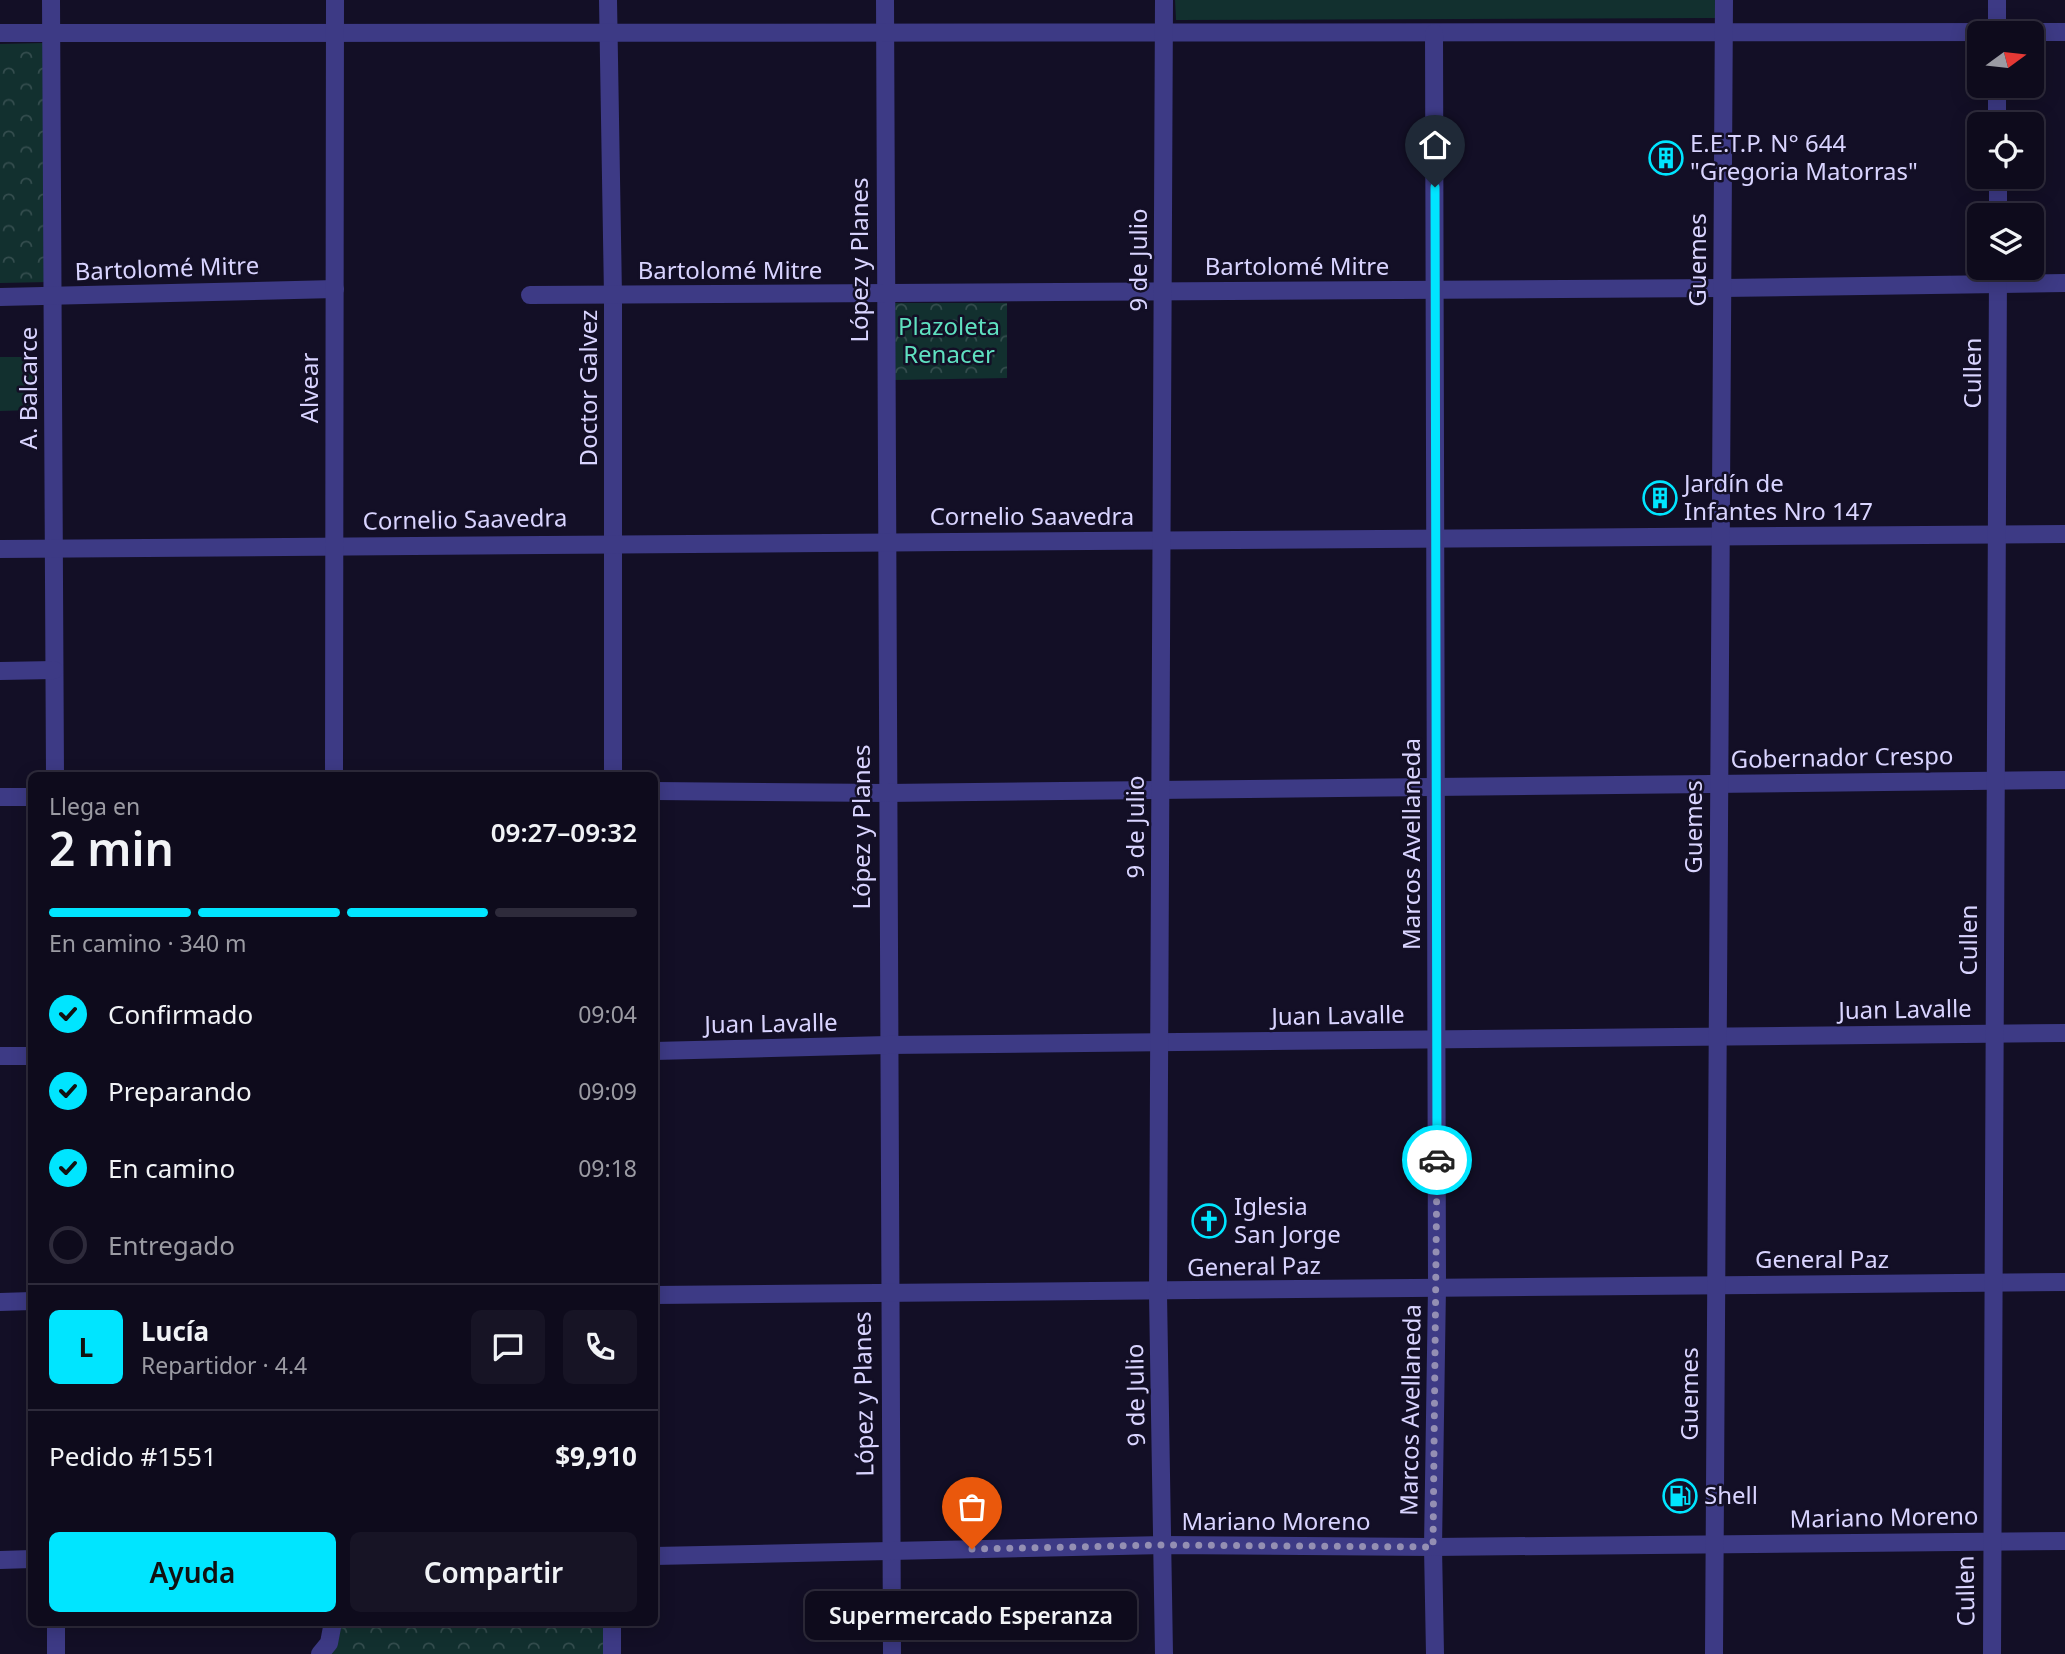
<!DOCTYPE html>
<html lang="es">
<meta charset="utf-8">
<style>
:root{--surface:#0e0b1c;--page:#171425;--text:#f1f3f6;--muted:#9b9ba3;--line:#2e2b3b;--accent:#00e5ff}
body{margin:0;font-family:"Noto Sans",sans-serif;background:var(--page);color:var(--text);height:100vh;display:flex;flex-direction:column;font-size:26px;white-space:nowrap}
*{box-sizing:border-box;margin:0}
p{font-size:23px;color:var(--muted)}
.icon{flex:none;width:38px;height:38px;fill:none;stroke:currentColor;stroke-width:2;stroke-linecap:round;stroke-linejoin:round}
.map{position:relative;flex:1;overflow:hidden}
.details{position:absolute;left:28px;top:772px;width:630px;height:854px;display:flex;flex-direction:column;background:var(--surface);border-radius:10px;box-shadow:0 4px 18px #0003,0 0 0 2px var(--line)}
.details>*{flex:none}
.needle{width:46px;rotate:75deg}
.controls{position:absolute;left:1967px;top:21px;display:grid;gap:14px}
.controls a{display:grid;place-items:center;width:77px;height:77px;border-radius:10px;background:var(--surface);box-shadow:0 4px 18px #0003,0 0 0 2px var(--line);font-size:35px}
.pin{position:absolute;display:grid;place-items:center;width:60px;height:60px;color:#fff;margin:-72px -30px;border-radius:50% 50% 50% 0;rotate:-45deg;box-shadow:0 0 7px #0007}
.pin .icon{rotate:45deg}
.courier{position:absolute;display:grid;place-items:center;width:70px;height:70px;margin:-35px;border:5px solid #00e5ff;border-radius:50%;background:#fff;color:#222;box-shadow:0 2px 9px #0007}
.bubble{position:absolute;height:49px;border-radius:10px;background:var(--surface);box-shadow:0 4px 18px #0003,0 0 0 2px var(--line);font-size:23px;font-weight:600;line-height:49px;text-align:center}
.headline em{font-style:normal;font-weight:600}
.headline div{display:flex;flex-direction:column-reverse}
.headline{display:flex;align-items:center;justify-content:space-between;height:119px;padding:0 21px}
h1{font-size:46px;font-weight:600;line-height:52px}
.bar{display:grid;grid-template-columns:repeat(4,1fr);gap:10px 7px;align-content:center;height:84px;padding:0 21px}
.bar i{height:9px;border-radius:5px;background:var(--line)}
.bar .on{background:var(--accent)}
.bar p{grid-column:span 4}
.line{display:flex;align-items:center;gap:18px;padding:0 21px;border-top:2px solid var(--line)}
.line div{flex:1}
.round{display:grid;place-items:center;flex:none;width:74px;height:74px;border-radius:10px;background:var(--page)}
ol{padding:0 21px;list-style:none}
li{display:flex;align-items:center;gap:21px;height:77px}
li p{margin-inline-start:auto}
li .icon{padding:7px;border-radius:50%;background:var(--accent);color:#111;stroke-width:4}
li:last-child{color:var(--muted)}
li i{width:38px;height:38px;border:4px solid var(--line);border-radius:50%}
.cta{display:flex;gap:14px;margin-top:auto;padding:14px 21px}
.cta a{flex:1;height:80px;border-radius:10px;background:var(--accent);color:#111;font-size:28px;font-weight:600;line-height:80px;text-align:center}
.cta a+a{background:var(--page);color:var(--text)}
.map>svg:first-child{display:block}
.forest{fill:url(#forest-crowns)}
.pitch{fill:#12302f}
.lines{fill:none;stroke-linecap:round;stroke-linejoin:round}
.minor{stroke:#3d3a85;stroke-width:18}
.done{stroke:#948fb3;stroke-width:7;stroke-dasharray:0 12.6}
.route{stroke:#00e5ff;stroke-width:9}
.labels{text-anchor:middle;stroke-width:5;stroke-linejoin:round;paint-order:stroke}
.poi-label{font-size:24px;fill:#d9d4ff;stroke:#130f26;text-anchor:start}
.street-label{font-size:24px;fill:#d9d4ff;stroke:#130f26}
.park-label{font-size:24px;fill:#5fe0c0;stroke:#130f26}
</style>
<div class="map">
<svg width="2065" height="1654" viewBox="0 0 2065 1654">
<defs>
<pattern id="forest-crowns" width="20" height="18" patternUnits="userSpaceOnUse" patternTransform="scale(1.75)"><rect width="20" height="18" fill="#12302f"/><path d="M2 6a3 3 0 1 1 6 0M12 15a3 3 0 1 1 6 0" fill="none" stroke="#344d4e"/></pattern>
</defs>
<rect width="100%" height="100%" fill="#130f26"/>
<g class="forest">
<path d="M 44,43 L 49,282 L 0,283 L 0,44 Z"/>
<path d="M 892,303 L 1007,303 L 1007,378 L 892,380 Z"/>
<path d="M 333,1622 L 612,1622 L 612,1654 L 320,1654 Z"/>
</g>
<g class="pitch">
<path d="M 1175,0 L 1715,0 L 1715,18 L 1176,20 Z"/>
<path d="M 0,357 L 34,357 L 35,410 L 0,411 Z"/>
</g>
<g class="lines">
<g class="minor">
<path d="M 51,0 L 55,775"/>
<path d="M 608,0 L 613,296 L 613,775"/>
<path d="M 885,0 L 892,1654"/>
<path d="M 1997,0 L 1997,33"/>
<path d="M 0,33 L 2065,32"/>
<path d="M 1434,33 L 1437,1287 L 1433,1547 L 1435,1654"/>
<path d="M 1997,86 L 1997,124"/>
<path d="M 1998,177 L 1998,215"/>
<path d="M 530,295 L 1722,288 L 2065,283"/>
<path d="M 0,297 L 335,289"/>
<path d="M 0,549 L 2065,534"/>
<path d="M 0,671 L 54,670"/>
<path d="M 334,775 L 335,0"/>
<path d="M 654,791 L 886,793 L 2065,780"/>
<path d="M 0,797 L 32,797"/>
<path d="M 654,1051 L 887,1045 L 2065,1033"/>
<path d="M 0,1056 L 32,1056"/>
<path d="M 654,1295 C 1125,1294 1595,1286 2065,1282"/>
<path d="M 0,1302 L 32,1301"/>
<path d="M 654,1556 L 1164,1545 L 1433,1547 L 2065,1541"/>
<path d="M 0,1560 L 32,1559"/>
<path d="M 56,1654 L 56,1622"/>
<path d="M 320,1654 L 329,1643 L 333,1622"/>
<path d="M 612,1654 L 612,1622"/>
<path d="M 1164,1654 L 1158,1294 L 1164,0"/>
<path d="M 1714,1654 L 1724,0"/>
<path d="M 1992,1654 L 1998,268"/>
</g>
</g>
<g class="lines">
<path class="done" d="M 972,1549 L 1164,1545 L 1433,1547 L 1437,1160"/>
<path class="route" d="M 1435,187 L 1437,1160"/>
</g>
<defs>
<symbol id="building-ring" viewBox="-11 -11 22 22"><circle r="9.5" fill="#130f26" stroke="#00e5ff" stroke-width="1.5"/><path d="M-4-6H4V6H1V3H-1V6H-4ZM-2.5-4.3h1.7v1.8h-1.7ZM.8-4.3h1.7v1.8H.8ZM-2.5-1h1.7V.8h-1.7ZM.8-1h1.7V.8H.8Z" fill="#00e5ff"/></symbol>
<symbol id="church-ring" viewBox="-11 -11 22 22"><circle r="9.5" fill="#130f26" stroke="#00e5ff" stroke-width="1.5"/><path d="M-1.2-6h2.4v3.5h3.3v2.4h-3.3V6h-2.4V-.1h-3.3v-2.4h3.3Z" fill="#00e5ff"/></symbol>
<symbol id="fuel-ring" viewBox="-11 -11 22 22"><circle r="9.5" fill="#130f26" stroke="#00e5ff" stroke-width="1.5"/><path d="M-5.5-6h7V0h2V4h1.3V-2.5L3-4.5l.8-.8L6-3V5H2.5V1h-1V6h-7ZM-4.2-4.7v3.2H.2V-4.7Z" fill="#00e5ff"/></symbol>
</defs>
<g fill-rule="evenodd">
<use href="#building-ring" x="1647" y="139" width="38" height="38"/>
<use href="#building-ring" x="1641" y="479" width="38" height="38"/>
<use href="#church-ring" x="1190" y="1202" width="38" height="38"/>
<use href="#fuel-ring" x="1661" y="1477" width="38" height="38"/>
</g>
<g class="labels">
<g class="poi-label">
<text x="1690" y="152">E.E.T.P. N° 644<tspan x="1690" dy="28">"Gregoria Matorras"</tspan></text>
<text x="1684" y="492">Jardín de<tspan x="1684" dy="28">Infantes Nro 147</tspan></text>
<text x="1234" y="1215">Iglesia<tspan x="1234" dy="28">San Jorge</tspan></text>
<text x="1704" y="1504">Shell</text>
</g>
<g class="street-label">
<text transform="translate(860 260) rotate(-90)" y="8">López y Planes</text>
<text transform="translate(1139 260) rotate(-90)" y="8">9 de Julio</text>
<text transform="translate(1698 260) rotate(-90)" y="8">Guemes</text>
<text x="1297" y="275">Bartolomé Mitre</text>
<text transform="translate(167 269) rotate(-2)" y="8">Bartolomé Mitre</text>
<text x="730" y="279">Bartolomé Mitre</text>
<text transform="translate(1973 373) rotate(-90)" y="8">Cullen</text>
<text transform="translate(29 388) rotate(-90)" y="8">A. Balcarce</text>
<text transform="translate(310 388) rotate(-90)" y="8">Alvear</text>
<text transform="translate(589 388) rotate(-90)" y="8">Doctor Galvez</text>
<text x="1032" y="525">Cornelio Saavedra</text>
<text transform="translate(465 520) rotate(-1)" y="8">Cornelio Saavedra</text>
<text transform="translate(1842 758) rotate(-1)" y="8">Gobernador Crespo</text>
<text transform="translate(862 827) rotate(-90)" y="8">López y Planes</text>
<text transform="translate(1136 827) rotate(-90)" y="8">9 de Julio</text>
<text transform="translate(1694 827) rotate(-90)" y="8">Guemes</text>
<text transform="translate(1412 844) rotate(-90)" y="8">Marcos Avellaneda</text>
<text transform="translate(1969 940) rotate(-90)" y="8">Cullen</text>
<text transform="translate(1905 1010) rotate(-1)" y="8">Juan Lavalle</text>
<text transform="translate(1338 1016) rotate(-1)" y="8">Juan Lavalle</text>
<text transform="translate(771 1024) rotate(-1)" y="8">Juan Lavalle</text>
<text x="1822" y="1268">General Paz</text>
<text transform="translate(1254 1267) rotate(-1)" y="8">General Paz</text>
<text transform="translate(864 1394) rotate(-91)" y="8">López y Planes</text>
<text transform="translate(1690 1394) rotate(-90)" y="8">Guemes</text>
<text transform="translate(1136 1395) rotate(-91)" y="8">9 de Julio</text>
<text transform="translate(1411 1410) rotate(-89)" y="8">Marcos Avellaneda</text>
<text transform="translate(1884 1518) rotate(-1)" y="8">Mariano Moreno</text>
<text x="1276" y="1530">Mariano Moreno</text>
<text transform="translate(1966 1591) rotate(-91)" y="8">Cullen</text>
</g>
<g class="park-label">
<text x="949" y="335">Plazoleta<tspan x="949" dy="28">Renacer</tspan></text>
</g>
</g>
</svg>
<div class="controls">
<a><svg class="needle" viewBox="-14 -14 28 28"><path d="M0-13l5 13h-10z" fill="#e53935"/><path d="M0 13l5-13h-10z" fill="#9b9ba3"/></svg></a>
<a><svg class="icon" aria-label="locate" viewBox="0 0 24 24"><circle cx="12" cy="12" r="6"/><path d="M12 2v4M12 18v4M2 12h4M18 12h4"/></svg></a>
<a><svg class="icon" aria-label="layers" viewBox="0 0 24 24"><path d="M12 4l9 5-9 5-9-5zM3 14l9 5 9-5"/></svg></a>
</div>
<div class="pin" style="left:972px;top:1549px;background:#ea580c"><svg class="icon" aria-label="bag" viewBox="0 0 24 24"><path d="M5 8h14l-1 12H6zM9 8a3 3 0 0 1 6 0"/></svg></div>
<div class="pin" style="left:1435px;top:187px;background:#1f2937"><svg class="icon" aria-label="home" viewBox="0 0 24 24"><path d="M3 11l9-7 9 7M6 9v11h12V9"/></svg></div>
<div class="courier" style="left:1437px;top:1160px"><svg class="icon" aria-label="car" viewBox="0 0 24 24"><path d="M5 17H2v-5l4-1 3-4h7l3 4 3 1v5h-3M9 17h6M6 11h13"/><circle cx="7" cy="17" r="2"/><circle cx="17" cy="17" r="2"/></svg></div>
<div class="bubble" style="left:805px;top:1591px;width:332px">Supermercado Esperanza</div>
<section class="details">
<div class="headline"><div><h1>2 min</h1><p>Llega en</p></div><em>09:27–09:32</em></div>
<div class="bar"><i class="on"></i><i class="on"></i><i class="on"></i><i></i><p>En camino · 340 m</p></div>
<ol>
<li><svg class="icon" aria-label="check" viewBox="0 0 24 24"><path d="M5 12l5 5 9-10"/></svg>Confirmado<p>09:04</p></li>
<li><svg class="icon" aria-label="check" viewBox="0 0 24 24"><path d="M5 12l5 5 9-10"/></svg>Preparando<p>09:09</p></li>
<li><svg class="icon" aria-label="check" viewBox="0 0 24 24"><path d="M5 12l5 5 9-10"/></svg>En camino<p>09:18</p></li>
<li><i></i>Entregado</li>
</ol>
<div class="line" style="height:126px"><b class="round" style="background:var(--accent);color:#111">L</b><div><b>Lucía</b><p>Repartidor · 4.4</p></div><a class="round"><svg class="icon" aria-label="chat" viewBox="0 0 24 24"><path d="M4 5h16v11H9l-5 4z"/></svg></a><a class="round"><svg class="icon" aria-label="phone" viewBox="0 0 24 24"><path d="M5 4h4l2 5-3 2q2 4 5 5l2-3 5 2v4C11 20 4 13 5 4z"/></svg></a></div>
<div class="line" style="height:91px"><div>Pedido #1551</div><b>$9,910</b></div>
<div class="cta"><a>Ayuda</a><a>Compartir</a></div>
</section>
</div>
